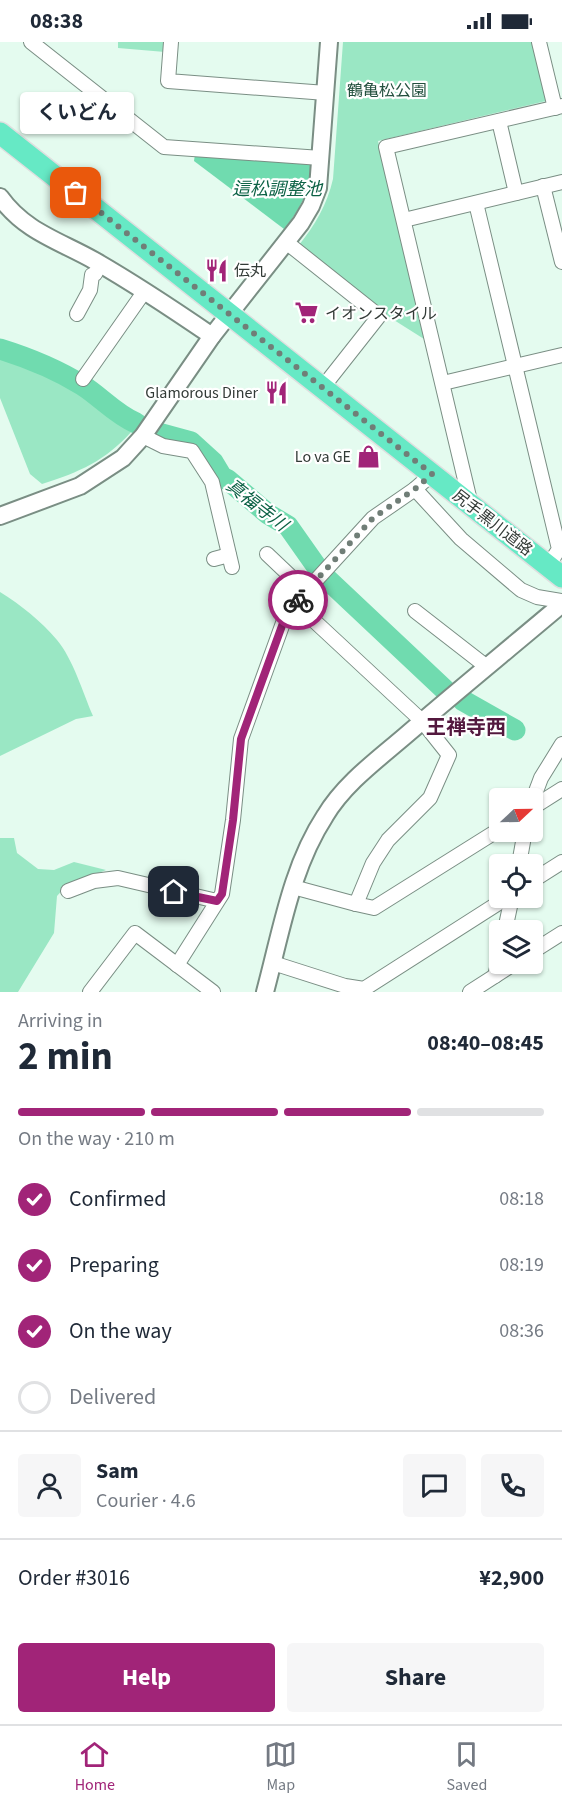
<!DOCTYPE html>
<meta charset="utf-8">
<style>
:root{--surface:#fff;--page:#f6f6f7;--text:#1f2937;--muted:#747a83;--line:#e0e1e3;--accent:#a12478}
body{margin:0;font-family:"Source Sans 3","Noto Sans JP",sans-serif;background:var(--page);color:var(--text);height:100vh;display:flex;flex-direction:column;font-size:22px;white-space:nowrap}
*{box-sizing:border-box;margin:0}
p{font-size:20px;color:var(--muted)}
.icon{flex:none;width:33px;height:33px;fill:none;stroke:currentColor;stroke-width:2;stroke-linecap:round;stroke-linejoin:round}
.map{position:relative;height:950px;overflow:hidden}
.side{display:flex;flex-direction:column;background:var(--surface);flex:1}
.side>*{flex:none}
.needle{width:39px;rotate:68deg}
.buttons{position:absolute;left:489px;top:746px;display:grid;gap:12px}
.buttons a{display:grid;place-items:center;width:54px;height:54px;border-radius:6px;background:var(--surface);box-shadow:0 2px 4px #0004;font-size:30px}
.pin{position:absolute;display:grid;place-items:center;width:51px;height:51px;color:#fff;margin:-26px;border-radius:12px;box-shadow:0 3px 9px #0006}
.courier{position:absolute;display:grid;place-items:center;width:60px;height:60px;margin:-30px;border:4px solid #a12478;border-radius:50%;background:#fff;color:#222;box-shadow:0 2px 8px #0007}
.bubble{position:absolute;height:42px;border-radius:6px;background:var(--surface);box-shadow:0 2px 4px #0004;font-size:20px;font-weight:700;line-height:42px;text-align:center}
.summary em{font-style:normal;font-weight:700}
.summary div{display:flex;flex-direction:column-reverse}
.summary{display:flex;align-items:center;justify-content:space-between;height:102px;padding:0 18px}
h1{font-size:39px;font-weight:700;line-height:45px}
.bar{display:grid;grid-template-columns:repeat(4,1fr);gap:9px 6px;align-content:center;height:72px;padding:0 18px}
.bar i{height:8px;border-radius:4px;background:var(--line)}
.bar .active{background:var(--accent)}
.bar p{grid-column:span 4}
.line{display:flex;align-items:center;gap:15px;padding:0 18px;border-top:2px solid var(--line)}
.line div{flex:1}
.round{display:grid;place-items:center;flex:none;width:63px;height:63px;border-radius:6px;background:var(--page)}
ol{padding:0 18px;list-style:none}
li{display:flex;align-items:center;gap:18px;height:66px}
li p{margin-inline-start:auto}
li .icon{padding:6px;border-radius:50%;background:var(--accent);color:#fff;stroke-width:4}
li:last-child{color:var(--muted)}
li i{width:33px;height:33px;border:3px solid var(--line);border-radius:50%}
.action{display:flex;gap:12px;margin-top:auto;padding:12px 18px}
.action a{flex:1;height:69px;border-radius:6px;background:var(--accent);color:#fff;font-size:24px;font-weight:700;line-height:69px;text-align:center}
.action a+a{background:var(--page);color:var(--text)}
.status{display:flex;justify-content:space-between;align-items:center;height:42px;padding:0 30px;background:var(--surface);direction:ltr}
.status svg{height:16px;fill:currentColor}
.menu{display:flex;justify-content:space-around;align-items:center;height:84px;border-top:2px solid var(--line);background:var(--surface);font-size:16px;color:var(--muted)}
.menu a{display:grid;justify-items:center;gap:3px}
.menu .active{color:var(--accent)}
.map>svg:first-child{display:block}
.green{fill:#9ae7c4}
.water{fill:#70dbaf}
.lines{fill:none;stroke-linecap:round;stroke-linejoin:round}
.river{stroke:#70dbaf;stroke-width:21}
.minor-casing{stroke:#7a8e84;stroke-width:16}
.tertiary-casing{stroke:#7a8e84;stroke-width:20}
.primary-casing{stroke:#dedfdf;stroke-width:24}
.minor{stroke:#fff;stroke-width:14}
.tertiary{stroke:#fff;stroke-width:16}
.primary{stroke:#66e9c5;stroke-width:21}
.done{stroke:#707e77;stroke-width:6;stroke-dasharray:0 10.8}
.route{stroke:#a12478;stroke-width:8}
.labels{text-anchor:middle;stroke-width:4.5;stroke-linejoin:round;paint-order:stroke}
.park-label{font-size:16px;fill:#23503e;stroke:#fff}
.poi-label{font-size:16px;fill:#323a36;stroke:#fff;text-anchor:start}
.street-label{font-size:16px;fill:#323a36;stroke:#fff}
.water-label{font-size:18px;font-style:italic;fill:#0d6246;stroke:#fff}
.quarter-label{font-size:20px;font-weight:bold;fill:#53183e;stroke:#fff}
</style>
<div class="status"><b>08:38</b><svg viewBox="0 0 49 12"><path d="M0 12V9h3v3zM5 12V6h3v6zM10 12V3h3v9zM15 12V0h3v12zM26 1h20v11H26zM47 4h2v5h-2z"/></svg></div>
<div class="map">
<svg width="562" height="950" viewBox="0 0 562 950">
<rect width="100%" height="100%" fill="#e4fbef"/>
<g class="green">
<path d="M 118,0 L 166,0 L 165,10 L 118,6 Z"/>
<path d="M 343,0 L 534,0 L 547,57 L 546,59 L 378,99 L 424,297 L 386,273 L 299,203 C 315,183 327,163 333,137 Z"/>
<path d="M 0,311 C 28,320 56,330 81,347 C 98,359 112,374 131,383 L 132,389 C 105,419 80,430 42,442 L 30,432 L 0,356 Z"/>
<path d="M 0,550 C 21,563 41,579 57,598 C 73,617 83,651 93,674 L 76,677 L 0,714 Z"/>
<path d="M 0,796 L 14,796 L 17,811 L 38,827 L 54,828 L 74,820 L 106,828 L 66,844 L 57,854 L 54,891 L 18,950 L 0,950 Z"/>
</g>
<path class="water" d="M 195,112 L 308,121 L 311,124 C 309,150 300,168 284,187 L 194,119 Z"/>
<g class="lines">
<g class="river">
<path d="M 0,307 C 29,316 56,327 82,343 C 101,355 115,372 136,381"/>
<path d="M 158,391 L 191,400 L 213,420 L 222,435 L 228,438 L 268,472 L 288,484 L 319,528"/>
<path d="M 326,536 L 445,648"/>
<path d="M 462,658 L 515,688"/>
</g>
<defs>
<g id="minor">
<path d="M 31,0 L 164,105 L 321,116"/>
<path d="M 171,0 L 168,39 L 326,51"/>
<path d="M 539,0 L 555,66"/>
<path d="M 499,79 L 516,151"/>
<path d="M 543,144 L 562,220"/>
<path d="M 476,161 L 559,507 L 548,524"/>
<path d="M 404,178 L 562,140"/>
<path d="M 286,200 L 379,274 L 323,345"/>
<path d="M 77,272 L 90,248 L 92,233 L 95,232 L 100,222"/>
<path d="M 83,337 L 144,250"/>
<path d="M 443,341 L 562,313"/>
<path d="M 143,394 L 163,404 L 192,409 L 212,440 L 232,525"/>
<path d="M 415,447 L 461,497 L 521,548 L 537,555 L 562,559"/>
<path d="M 471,463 L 386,105 L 562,64"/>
<path d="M 267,512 L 306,549"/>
<path d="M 214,517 L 229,513"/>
<path d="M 295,561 L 422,679 L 449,713 L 430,756 L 388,798 L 373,821 L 356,862 L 374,866 L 500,787"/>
<path d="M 415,569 L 487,625"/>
<path d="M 532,760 L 541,736 L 562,702"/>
<path d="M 532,766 L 562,747"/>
<path d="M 519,822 L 525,789"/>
<path d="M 532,839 L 562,820"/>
<path d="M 293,845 L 356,862"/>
<path d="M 68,849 L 94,839 L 118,836 L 217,859"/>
<path d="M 505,888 L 512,855"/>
<path d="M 532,910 L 562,891"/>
<path d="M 273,921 L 345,944 L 364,947 L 508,855"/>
<path d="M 177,923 L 222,852 L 233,778 L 241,697 L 287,570 L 373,476 L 415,447 L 432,432"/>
<path d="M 495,934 L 500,914"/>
<path d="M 90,950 L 135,891 L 213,950"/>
<path d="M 470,950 L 515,921"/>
</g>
<g id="tertiary">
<path d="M 0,155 C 25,190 60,199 95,219 C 135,242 174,268 212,294"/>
<path d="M 0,474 L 80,444 L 123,416 L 143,394 L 212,294 L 301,181 L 311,164 L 318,146 L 329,0"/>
<path d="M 265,950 C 281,891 291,826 325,774 C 344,742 377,718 405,694 C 457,649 510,606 562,562"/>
</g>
<path id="primary" d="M 0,91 L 562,535"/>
</defs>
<use href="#minor" class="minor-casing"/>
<use href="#tertiary" class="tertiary-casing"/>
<use href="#primary" class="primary-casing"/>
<use href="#minor" class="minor"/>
<use href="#tertiary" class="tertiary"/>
<use href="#primary" class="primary"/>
</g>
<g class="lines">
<path class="done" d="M 76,151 L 432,432 L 415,447 L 373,476 L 298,558"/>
<path class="route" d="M 174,850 L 217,859 L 222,852 L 233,778 L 241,697 L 287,570 L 298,558"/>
</g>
<defs>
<symbol id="restaurant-bare" viewBox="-9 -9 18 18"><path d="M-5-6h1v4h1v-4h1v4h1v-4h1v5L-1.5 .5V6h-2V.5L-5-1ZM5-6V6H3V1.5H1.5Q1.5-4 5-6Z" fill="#a12478" stroke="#fff" stroke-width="2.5" paint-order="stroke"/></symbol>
<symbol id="supermarket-bare" viewBox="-9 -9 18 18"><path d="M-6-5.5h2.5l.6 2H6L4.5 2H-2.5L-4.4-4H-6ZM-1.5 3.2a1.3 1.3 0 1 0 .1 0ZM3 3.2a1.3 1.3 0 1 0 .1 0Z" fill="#a12478" stroke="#fff" stroke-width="2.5" paint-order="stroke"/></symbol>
<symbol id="shop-bare" viewBox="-9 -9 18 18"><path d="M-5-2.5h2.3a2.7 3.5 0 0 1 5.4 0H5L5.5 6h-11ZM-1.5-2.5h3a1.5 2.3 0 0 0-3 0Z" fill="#a12478" stroke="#fff" stroke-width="2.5" paint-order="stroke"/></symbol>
</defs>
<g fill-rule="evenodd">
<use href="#restaurant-bare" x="200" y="212" width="33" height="33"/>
<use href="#supermarket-bare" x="290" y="254" width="33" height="33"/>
<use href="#restaurant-bare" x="260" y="334" width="33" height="33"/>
<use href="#shop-bare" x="352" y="398" width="33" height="33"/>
</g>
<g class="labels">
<g class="park-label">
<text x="387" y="54">鶴亀松公園</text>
</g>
<g class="poi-label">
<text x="234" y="234">伝丸</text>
<text x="325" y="277">イオンスタイル</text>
<text x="258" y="356" text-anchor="end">Glamorous Diner</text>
<text x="351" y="420" text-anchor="end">Lo va GE</text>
</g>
<g class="street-label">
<text transform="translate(493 480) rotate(38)" y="6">尻手黒川道路</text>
</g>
<g class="water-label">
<text x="277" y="153">這松調整池</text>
<text transform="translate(257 463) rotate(38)" y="6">真福寺川</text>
</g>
<g class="quarter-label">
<text x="466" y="692">王禅寺西</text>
</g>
</g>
</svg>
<div class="buttons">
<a><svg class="needle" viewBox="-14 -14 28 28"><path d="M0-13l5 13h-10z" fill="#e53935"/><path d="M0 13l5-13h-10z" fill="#747a83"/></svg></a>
<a><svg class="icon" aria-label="locate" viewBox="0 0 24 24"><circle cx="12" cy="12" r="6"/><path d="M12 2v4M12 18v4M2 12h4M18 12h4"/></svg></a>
<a><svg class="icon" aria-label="layers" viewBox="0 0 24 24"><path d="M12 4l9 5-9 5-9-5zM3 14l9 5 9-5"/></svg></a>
</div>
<div class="pin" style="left:76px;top:151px;background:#ea580c"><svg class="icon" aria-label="bag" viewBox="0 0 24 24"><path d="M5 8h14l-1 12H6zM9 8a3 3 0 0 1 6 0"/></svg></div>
<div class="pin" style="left:174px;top:850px;background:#1f2937"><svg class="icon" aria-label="home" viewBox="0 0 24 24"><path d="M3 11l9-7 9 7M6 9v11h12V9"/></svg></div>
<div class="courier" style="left:298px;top:558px"><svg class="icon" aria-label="bike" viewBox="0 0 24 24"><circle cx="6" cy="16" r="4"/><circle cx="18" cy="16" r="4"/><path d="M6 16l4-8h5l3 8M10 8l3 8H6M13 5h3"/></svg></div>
<div class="bubble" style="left:20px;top:50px;width:114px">くいどん</div>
</div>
<section class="side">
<div class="summary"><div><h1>2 min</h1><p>Arriving in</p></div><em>08:40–08:45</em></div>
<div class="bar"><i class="active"></i><i class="active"></i><i class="active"></i><i></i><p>On the way · 210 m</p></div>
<ol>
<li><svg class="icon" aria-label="check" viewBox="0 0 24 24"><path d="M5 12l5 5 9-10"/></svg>Confirmed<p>08:18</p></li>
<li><svg class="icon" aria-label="check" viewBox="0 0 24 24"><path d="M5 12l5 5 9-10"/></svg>Preparing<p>08:19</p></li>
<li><svg class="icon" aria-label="check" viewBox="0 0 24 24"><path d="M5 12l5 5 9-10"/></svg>On the way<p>08:36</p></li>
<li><i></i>Delivered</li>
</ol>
<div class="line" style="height:108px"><a class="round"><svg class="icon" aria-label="person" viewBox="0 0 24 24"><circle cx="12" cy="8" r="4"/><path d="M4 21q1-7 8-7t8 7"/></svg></a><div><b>Sam</b><p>Courier · 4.6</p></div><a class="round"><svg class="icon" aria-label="chat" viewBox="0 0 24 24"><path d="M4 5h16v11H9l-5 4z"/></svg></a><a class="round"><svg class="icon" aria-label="phone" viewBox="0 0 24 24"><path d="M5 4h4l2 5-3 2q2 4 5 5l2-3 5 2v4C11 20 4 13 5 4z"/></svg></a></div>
<div class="line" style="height:78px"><div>Order #3016</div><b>¥2,900</b></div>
<div class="action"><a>Help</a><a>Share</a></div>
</section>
<nav class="menu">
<a class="active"><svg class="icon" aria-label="home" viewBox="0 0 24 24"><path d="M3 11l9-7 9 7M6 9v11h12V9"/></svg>Home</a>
<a><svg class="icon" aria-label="map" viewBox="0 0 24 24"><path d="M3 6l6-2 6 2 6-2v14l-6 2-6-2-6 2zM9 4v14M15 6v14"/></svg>Map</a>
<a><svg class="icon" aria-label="saved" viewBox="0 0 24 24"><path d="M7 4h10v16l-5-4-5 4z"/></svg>Saved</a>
</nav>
